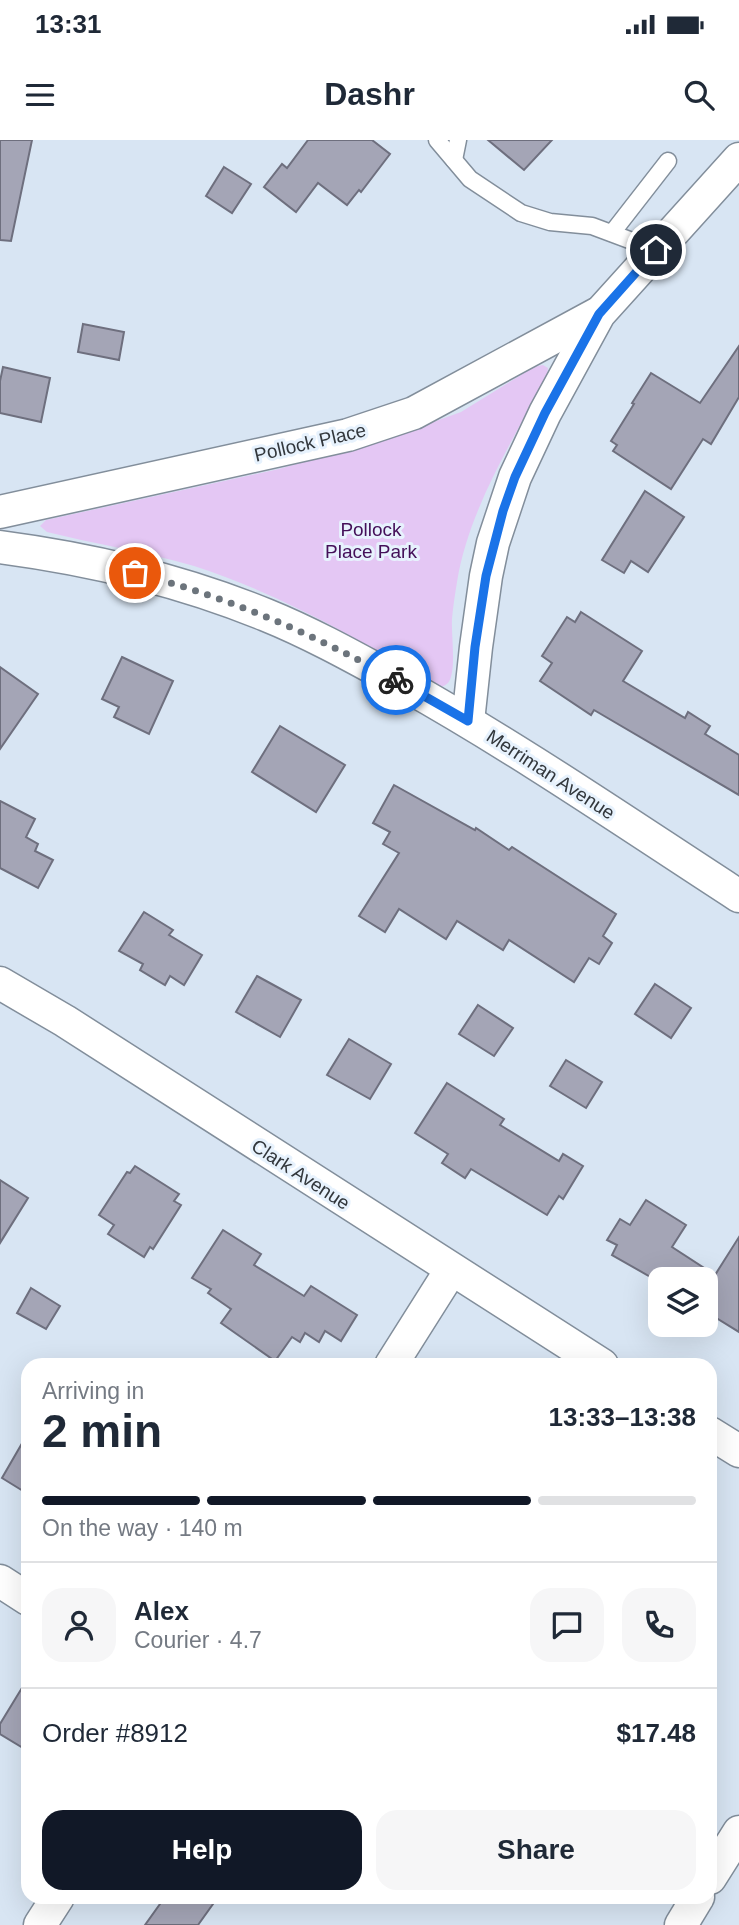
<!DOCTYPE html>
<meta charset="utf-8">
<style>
:root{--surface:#fff;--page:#f6f6f7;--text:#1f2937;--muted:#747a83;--line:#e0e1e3;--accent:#111827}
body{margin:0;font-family:Arial,sans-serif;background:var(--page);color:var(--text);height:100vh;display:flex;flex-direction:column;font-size:26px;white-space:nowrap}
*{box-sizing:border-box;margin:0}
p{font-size:23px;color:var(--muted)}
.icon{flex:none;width:38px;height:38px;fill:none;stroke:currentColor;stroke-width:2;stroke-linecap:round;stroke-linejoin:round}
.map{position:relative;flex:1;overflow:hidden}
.side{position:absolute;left:21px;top:1218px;width:696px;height:546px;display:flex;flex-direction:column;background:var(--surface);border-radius:21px;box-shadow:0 7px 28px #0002}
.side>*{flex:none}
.fabs{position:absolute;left:648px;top:1127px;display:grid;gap:14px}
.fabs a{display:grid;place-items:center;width:70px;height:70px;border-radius:14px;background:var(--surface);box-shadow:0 7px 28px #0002;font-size:35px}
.pin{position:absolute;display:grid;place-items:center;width:60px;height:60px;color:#fff;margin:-30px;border:4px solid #fff;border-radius:50%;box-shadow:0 2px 7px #0007}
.courier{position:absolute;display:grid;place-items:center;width:70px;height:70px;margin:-35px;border:5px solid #1a73e8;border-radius:50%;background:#fff;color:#222;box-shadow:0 2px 9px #0007}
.summary em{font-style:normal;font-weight:700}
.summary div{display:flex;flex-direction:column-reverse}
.summary{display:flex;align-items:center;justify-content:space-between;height:119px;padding:0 21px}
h1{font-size:46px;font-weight:700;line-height:52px}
.bar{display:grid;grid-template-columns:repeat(4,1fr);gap:10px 7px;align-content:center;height:84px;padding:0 21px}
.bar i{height:9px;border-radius:5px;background:var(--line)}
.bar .current{background:var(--accent)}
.bar p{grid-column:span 4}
.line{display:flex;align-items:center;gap:18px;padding:0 21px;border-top:2px solid var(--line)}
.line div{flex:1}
.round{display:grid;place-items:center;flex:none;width:74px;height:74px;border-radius:21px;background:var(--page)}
.primary-button{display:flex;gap:14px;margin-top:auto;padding:14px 21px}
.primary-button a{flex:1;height:80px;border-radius:21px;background:var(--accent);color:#fff;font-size:28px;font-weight:700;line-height:80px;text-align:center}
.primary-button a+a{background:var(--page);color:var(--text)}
.status{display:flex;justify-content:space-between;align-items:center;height:49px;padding:0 35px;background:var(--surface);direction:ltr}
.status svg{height:19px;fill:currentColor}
header{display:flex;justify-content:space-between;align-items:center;height:91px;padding:0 21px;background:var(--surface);font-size:32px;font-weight:700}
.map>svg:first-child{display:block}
.green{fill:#e4c7f4}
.building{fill:#a4a5b6;stroke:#6e6f7e;stroke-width:2}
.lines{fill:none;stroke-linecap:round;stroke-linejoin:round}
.lane-casing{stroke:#828e9b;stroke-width:19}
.street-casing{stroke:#828e9b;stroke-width:35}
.lane{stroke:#fff;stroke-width:16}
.street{stroke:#fff;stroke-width:32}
.done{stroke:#6c747c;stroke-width:7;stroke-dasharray:0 12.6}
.route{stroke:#1a73e8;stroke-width:9}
.labels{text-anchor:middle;stroke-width:6;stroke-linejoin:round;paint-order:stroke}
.street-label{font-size:19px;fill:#32373c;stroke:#e7f2fd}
.park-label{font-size:19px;fill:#441059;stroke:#e7f2fd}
</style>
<div class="status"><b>13:31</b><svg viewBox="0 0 49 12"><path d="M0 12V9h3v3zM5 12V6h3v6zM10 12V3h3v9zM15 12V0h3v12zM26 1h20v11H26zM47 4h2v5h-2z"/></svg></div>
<header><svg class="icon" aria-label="menu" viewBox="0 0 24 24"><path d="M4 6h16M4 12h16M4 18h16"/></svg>Dashr<svg class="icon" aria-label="search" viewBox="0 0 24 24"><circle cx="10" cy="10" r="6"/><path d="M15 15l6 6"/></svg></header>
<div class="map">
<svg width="739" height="1785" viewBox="0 0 739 1785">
<rect width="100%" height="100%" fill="#d8e5f3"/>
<path class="green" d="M 543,225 L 548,228 L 547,235 C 513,301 469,368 457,442 C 455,454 453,467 452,479 C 451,495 457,532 448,543 C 443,548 438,547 433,546 C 357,497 280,454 194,426 C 146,412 95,404 47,392 L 40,386 L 46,380 L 279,329 L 392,297 L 461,272 L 534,227 Z"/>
<g class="building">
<path d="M 0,0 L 32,0 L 11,101 L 0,100 Z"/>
<path d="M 308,0 L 372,0 L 390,14 L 361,52 L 359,50 L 347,65 L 318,43 L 296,72 L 264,47 L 282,24 L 287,28 Z"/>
<path d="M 488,0 L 552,0 L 524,30 Z"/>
<path d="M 224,27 L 251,44 L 232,73 L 206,56 Z"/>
<path d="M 83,184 L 124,192 L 119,220 L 78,212 Z"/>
<path d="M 739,206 L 739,257 L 711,304 L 703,299 L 671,349 L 613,311 L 617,305 L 611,301 L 634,264 L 632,263 L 651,233 L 700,263 Z"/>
<path d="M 3,227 L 50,238 L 41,282 L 0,273 L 0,241 Z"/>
<path d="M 645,351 L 684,377 L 648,432 L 631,421 L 624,433 L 602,420 Z"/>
<path d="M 581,472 L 642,511 L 623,541 L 685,578 L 688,572 L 710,586 L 705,594 L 739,615 L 739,655 L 594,570 L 591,575 L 540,541 L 552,523 L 542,516 L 567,477 L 575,482 Z"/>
<path d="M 122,517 L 173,541 L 149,594 L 114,577 L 119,567 L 102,559 Z"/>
<path d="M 0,527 L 38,554 L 0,609 Z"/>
<path d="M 280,586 L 345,625 L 316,672 L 252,632 Z"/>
<path d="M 394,645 L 475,690 L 476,688 L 509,710 L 512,707 L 616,774 L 603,796 L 612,803 L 599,824 L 589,818 L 574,842 L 509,800 L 503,810 L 457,781 L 446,799 L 399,769 L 385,792 L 359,776 L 399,713 L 383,704 L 390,692 L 373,683 Z"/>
<path d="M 0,661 L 35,679 L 26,697 L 38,704 L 35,711 L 53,720 L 38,748 L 0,728 Z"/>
<path d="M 144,772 L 173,790 L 169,795 L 202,815 L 184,845 L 170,836 L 165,845 L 140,830 L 143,824 L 119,811 Z"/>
<path d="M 257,836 L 301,860 L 280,897 L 236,872 Z"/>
<path d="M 655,844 L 691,868 L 671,898 L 635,874 Z"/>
<path d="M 478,865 L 513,888 L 494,916 L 459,894 Z"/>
<path d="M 349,899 L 391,924 L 370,959 L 327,935 Z"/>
<path d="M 566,920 L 602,942 L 586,968 L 550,946 Z"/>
<path d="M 447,943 L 504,979 L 500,985 L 559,1021 L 563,1014 L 583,1026 L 563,1059 L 559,1056 L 547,1075 L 471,1029 L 465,1038 L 442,1023 L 448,1014 L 415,993 Z"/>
<path d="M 135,1026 L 179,1054 L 174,1061 L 181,1065 L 153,1109 L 150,1107 L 144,1117 L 108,1094 L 114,1085 L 99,1075 L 127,1032 L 130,1033 Z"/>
<path d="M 0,1040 L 28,1058 L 0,1103 Z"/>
<path d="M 646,1060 L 686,1085 L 672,1107 L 715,1135 L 739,1097 L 739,1192 L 705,1171 L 705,1139 L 654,1139 L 612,1115 L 617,1105 L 607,1100 L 620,1079 L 630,1085 Z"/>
<path d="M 223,1090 L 261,1114 L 254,1125 L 304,1156 L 311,1146 L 357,1175 L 341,1201 L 325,1191 L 319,1202 L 305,1193 L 300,1202 L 292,1197 L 275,1221 L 221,1183 L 231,1169 L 208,1153 L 211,1149 L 192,1138 Z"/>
<path d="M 31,1148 L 60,1166 L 46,1189 L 17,1173 Z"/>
<path d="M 28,1293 L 28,1354 L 2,1338 Z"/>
<path d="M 28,1538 L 28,1611 L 0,1594 L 0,1584 Z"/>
<path d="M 165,1757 L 218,1757 L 198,1785 L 145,1785 Z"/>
</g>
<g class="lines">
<defs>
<g id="lane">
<path d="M 437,0 L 470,39 L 521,73 L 550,82 L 592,86 L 656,110"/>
<path d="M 454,20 L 458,0"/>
<path d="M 612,93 L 668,21"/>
</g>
<g id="street">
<path d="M 0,372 L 348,295 L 414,273 L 597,174"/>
<path d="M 0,407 C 91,419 181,440 266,475 C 313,494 359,520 403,544 C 519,609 628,684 739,756"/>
<path d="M 468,581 L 476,507 L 486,436 L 493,403 L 515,337 L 545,273 L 599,174 L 739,19"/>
<path d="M 0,843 L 65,881 L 602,1225"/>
<path d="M 391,1225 L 451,1130"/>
<path d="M 710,1293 L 739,1311"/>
<path d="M 0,1441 L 28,1459"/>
<path d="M 710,1738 L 739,1692"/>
<path d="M 40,1785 L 58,1757"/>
<path d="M 681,1785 L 698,1757"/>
</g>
</defs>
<use href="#lane" class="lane-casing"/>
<use href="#street" class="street-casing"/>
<use href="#lane" class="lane"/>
<use href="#street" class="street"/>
</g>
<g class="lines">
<path class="done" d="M 135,433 C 228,457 311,493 396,540"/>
<path class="route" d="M 396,540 L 468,581 L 475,507 L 486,436 L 503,371 L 515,337 L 545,273 L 599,174 L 656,110"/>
</g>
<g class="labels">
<g class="street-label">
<text transform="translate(310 302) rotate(-13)" y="7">Pollock Place</text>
<text transform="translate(551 634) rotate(33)" y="7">Merriman Avenue</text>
<text transform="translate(301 1034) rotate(33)" y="7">Clark Avenue</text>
</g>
<g class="park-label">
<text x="371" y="396">Pollock<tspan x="371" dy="22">Place Park</tspan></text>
</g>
</g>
</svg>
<div class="fabs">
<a><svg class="icon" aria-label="layers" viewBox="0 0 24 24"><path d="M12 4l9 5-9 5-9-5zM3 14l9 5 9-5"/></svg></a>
</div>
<div class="pin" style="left:135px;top:433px;background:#ea580c"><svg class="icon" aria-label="bag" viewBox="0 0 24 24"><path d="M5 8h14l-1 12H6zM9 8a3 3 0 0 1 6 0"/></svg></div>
<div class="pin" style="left:656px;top:110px;background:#1f2937"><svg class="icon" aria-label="home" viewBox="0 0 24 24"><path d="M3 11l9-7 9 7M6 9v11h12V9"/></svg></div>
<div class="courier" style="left:396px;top:540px"><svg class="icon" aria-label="bike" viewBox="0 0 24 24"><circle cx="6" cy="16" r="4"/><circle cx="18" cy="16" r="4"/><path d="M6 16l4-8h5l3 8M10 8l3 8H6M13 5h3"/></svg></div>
<section class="side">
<div class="summary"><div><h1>2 min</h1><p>Arriving in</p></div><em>13:33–13:38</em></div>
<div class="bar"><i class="current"></i><i class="current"></i><i class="current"></i><i></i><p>On the way · 140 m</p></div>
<div class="line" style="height:126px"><a class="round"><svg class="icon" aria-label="person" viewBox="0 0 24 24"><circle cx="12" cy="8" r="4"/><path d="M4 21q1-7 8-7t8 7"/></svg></a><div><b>Alex</b><p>Courier · 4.7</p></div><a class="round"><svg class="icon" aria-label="chat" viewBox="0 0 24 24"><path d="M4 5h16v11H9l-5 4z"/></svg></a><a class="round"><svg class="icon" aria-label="phone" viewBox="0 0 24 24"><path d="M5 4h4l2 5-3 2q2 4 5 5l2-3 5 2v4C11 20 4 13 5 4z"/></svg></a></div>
<div class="line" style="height:91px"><div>Order #8912</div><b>$17.48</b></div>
<div class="primary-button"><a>Help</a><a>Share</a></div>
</section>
</div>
